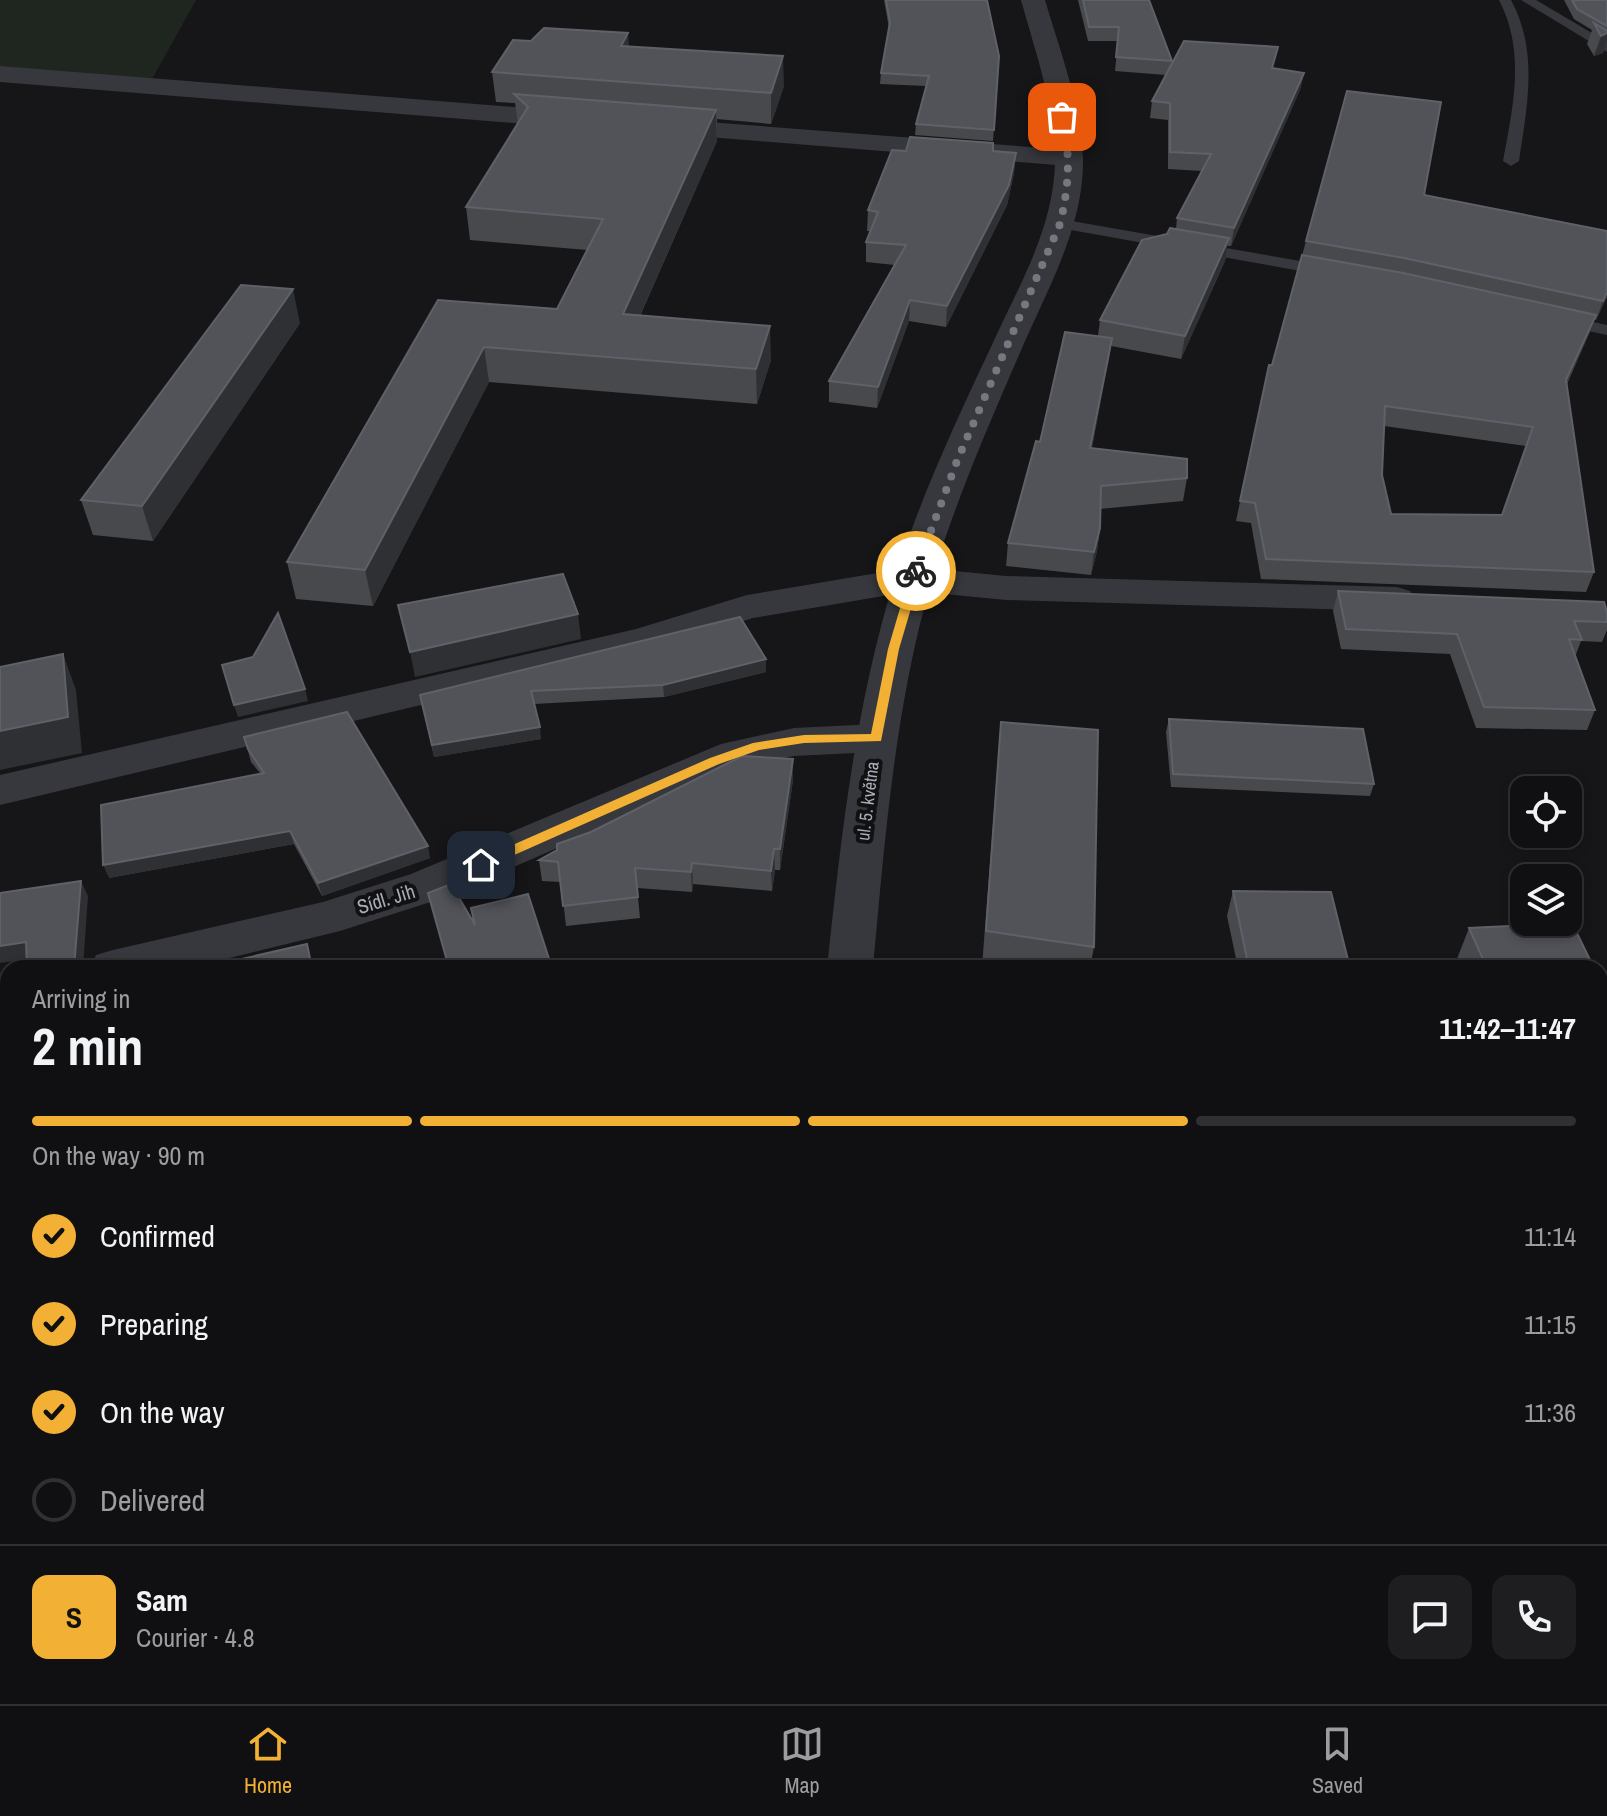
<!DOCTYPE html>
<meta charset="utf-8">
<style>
:root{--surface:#101012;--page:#1e1e20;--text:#f1f3f6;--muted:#9c9d9f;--line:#303032;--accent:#f2b134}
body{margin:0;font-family:"Archivo Narrow",sans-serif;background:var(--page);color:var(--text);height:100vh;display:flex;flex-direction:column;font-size:30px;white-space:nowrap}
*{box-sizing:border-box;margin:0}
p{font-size:26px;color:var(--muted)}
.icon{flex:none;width:44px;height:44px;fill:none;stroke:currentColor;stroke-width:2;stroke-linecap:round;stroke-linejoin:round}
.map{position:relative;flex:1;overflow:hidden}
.panel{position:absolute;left:0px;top:960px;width:1608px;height:744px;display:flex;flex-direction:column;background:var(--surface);border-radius:24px 24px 0 0;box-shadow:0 4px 12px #0003,0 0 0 2px var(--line)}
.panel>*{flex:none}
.fabs{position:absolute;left:1510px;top:776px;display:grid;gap:16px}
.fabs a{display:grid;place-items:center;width:72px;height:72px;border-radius:16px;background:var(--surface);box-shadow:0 4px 12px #0003,0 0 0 2px var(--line);font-size:40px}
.pin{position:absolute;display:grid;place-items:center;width:68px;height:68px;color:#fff;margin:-34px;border-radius:16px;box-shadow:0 4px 12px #0006}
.courier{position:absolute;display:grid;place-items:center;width:80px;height:80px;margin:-40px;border:6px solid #f2b134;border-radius:50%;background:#fff;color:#222;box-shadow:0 2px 10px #0007}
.headline em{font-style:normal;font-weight:700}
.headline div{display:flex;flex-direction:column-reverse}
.headline{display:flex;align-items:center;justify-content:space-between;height:136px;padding:0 32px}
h1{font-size:52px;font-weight:700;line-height:60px}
.bar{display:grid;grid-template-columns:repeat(4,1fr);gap:12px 8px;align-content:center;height:96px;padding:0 32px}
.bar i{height:10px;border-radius:6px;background:var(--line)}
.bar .selected{background:var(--accent)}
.bar p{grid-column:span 4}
.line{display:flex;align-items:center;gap:20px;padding:0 32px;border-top:2px solid var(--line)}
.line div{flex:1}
.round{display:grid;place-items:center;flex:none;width:84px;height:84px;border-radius:16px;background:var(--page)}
ol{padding:0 32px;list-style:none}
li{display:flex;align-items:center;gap:24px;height:88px}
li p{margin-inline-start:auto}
li .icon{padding:8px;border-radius:50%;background:var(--accent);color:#111;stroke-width:4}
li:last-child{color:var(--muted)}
li i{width:44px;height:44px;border:4px solid var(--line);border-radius:50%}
.menu{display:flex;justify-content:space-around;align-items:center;height:112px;border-top:2px solid var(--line);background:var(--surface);font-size:22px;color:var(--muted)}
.menu a{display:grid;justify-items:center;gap:4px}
.menu .selected{color:var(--accent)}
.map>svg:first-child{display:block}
.green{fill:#1e261f}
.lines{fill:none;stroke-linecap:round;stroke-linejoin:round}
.stream{fill:#2c353c;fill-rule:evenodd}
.service{fill:#37383d;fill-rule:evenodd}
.minor{fill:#37383d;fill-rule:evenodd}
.tertiary{fill:#37383d;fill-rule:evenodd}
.wall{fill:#47494d;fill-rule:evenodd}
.shaded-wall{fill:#2f3033}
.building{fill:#525359;stroke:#5f6168;stroke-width:2;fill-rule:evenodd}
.route{fill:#f2b134}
.done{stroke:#757880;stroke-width:8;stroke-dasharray:0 14.4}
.labels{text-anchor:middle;stroke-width:8;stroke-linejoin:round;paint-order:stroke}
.far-street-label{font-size:18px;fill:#a8adb8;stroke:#111113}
.street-label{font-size:20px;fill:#a8adb8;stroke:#111113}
</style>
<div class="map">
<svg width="1607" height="1704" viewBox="0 0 1607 1704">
<rect width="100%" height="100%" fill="#161618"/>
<path class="green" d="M 0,0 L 196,0 L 151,81 L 0,68 Z"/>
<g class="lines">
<path class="stream" d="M 1607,1376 L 1607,1396 L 1600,1398 L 1600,1378 Z"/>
<g class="service">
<path d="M 1499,0 L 1511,0 C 1539,52 1527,106 1519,161 L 1511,166 L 1503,161 C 1513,106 1526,52 1499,0 Z"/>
<path d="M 1521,0 L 1536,0 L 1607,42 L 1607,52 Z"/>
<path d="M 1060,219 L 1329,266 L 1337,271 L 1329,276 L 1054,227 L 1054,221 Z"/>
<path d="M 1561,315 L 1607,325 L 1607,335 L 1555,324 L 1552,320 L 1555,316 Z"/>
<rect x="0" y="1425" width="8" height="30"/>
<path d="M 146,1696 L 180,1696 L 179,1704 L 143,1704 Z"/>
</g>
<g class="minor">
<path d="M 0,66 L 576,112 L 585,114 L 589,120 L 585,126 L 576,128 L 0,82 Z"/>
<path d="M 656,118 L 1069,150 L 1079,152 L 1083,158 L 1079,164 L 1069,166 L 647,132 L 643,126 L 647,120 Z"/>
<path d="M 913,567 L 1006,576 L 1397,587 L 1410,591 L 1416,599 L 1410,607 L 1397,611 L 1006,600 L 913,591 L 753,618 L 644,652 L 0,805 L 0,775 L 636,629 L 747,595 Z"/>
<path d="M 876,724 L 891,728 L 897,738 L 891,748 L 876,752 L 794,756 L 749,764 L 443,898 L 340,931 L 189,968 L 90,968 L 96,955 L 113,950 L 323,902 L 411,874 L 721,744 L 794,728 Z"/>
<path d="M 8,975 L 8,1011 L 0,1013 L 0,977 Z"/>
</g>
<g class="tertiary">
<path d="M 1021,0 L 1045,0 C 1060,51 1081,105 1083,159 C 1084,226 1048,288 1022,348 C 989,424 956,500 932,579 C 895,706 885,837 873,968 L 827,968 C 841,838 855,707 894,581 C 919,501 955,423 991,347 C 1018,287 1055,227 1055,159 C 1055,106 1035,51 1021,0 Z"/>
<path d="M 738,1696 L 802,1696 L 801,1704 L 737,1704 Z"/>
</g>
</g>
<g class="wall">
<path d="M 884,0 L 987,0 L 999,56 L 993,141 L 915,135 L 916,124 L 926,86 L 880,84 L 881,73 L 889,28 Z"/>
<path d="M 1078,0 L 1149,0 L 1172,61 L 1172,64 L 1273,69 L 1304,73 L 1300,90 L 1231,246 L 1227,246 L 1225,261 L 1181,359 L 1111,346 L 1092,448 L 1187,478 L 1183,501 L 1100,509 L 1100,528 L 1097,551 L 1091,575 L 1006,566 L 1008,543 L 1040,442 L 1098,336 L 1100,320 L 1167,234 L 1176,229 L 1177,218 L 1202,171 L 1168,169 L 1168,120 L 1150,118 L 1152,101 L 1166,75 L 1115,71 L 1118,41 L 1088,41 Z"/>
<path d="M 1564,0 L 1607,0 L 1607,40 L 1603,53 L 1594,56 L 1587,44 L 1592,30 L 1574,19 Z"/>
<path d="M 629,47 L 784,86 L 771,124 L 717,119 L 717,141 L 640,316 L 771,360 L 757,404 L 489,382 L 373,606 L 296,599 L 287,562 L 438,300 L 557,309 L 587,250 L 470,240 L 466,207 L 518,124 L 515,103 L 496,102 L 492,72 Z"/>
<path d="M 906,151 L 993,151 L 1016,153 L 1014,173 L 1007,205 L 946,327 L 909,321 L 877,408 L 829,402 L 829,381 L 895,265 L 866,262 L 866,242 L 871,231 L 867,231 L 868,210 Z"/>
<path d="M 1424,195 L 1607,297 L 1596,320 L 1594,319 L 1589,334 L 1567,384 L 1594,572 L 1586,592 L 1261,579 L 1251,523 L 1236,521 L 1269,365 L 1272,365 L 1306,241 ZM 1384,426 L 1526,446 L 1502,515 L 1391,514 L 1382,475 Z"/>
<path d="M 300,323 L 153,541 L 93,535 L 81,500 Z"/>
<path d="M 1338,591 L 1607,612 L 1607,630 L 1602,642 L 1581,641 L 1575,657 L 1595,710 L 1587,730 L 1476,728 L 1450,654 L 1341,649 L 1333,611 Z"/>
<path d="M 766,672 L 664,697 L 534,704 L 541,739 L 434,757 L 420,695 Z"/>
<path d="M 1169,719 L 1374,784 L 1370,796 L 1171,787 L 1166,732 Z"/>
<path d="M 1001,722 L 1094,947 L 1090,968 L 992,968 L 982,967 L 998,757 Z"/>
<path d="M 244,737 L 430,858 L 322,896 L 294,844 L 109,878 L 260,773 L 251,762 Z"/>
<path d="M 793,780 L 780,870 L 775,870 L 772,891 L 693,884 L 692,892 L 637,888 L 640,918 L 566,926 L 561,882 L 542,881 L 539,860 Z"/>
<path d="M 1233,891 L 1348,960 L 1346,968 L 1238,968 L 1227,916 Z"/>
<path d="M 1469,928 L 1594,968 L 1457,968 L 1455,964 Z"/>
<path d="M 1600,980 L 1607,994 L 1607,1176 L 1600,1176 Z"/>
<rect x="0" y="1202" width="8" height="126"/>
<path d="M 224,1696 L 540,1696 L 539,1702 L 428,1704 L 227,1704 L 223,1698 Z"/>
<rect x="1095" y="1696" width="143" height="8"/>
<path d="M 1380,1696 L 1568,1696 L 1570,1704 L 1382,1704 Z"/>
</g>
<g class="shaded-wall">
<path d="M 628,33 L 630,63 L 621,46 Z"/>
<path d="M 1607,33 L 1607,40 L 1603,53 L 1594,56 L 1601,36 Z"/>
<path d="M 783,56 L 784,86 L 771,124 L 771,93 Z"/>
<path d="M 1304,73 L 1300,90 L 1231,246 L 1234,228 Z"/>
<path d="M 716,110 L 717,141 L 625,349 L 623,314 Z"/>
<path d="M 1016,153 L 1014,173 L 1007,205 L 946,327 L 947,306 Z"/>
<path d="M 1229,238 L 1225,261 L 1181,359 L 1185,336 Z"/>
<path d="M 293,289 L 300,323 L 153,541 L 142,506 Z"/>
<path d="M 1607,292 L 1607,297 L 1596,320 L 1603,301 Z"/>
<path d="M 910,300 L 909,321 L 877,408 L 878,387 Z"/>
<path d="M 1596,315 L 1589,334 L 1559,399 L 1566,380 Z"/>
<path d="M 770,326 L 771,360 L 757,404 L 756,369 Z"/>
<path d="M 1112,338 L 1109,360 L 1087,470 L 1090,448 Z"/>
<path d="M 484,347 L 489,382 L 373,606 L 365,570 Z"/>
<path d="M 1100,528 L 1097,551 L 1091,575 L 1094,552 Z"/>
<path d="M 578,614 L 581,639 L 415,677 L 410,652 Z"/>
<path d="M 63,654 L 76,690 L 82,753 L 0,770 L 0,731 Z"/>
<path d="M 766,659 L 766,672 L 664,697 L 663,685 Z"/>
<path d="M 305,689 L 308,701 L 238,717 L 234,705 Z"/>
<path d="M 540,727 L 541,739 L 434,757 L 432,745 Z"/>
<path d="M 793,759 L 793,780 L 780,870 L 780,849 Z"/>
<path d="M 290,831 L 294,844 L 109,878 L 103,865 Z"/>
<path d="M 428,846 L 430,858 L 322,896 L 318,883 Z"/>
<path d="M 774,849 L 775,870 L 772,891 L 771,871 Z"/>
<path d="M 692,863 L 693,884 L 692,892 L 691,872 Z"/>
<path d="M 81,881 L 88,896 L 83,968 L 74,968 Z"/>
<path d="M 26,942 L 33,958 L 0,963 L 0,946 Z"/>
<path d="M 8,1682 L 8,1696 L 36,1696 L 33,1704 L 0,1704 Z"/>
</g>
<g class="building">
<path d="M 886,0 L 987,0 L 999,56 L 994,130 L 916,124 L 929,76 L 881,73 L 890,22 Z"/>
<path d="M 1083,0 L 1149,0 L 1172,61 L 1116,57 L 1119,27 L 1089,27 Z"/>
<path d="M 1572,0 L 1607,0 L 1607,26 L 1577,9 Z"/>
<path d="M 1594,23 L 1607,31 L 1607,33 L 1601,36 Z"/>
<path d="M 544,28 L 628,33 L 621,46 L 783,56 L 771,93 L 492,72 L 513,40 L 531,41 Z"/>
<path d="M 1184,41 L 1278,47 L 1272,68 L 1304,73 L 1234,228 L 1177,218 L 1211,154 L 1170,152 L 1170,103 L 1152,101 Z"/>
<path d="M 1347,91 L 1441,102 L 1424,195 L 1607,231 L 1607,292 L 1603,301 L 1404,258 L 1306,241 Z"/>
<path d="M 514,94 L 716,110 L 623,314 L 770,326 L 756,369 L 484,347 L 365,570 L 287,562 L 438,300 L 557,309 L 603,219 L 466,207 L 528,107 Z"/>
<path d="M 910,137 L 993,143 L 993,151 L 1016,153 L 1009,185 L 947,306 L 910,300 L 878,387 L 829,381 L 906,245 L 866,242 L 878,212 L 868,210 L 892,150 L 906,151 Z"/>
<path d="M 1170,228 L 1229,238 L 1185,336 L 1100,320 L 1142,240 L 1167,234 Z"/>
<path d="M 1302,255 L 1403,273 L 1596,315 L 1566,380 L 1594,572 L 1266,559 L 1255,503 L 1240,501 L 1269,365 L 1272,365 ZM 1385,406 L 1533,427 L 1502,515 L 1391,514 L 1382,475 Z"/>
<path d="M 241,285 L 293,289 L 142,506 L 81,500 Z"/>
<path d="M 1065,332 L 1112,338 L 1090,448 L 1187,459 L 1187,478 L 1101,486 L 1100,528 L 1094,552 L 1008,543 L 1036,441 L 1040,442 Z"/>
<path d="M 563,574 L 578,614 L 410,652 L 398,605 Z"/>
<path d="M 1338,591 L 1604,602 L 1607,612 L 1607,622 L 1574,621 L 1582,640 L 1569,639 L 1595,710 L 1484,707 L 1457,634 L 1346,629 Z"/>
<path d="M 278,613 L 305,689 L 234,705 L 222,665 L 253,657 Z"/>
<path d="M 740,617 L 766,659 L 663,685 L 531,691 L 540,727 L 432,745 L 420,695 Z"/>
<path d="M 63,654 L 68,717 L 0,731 L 0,667 Z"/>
<path d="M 347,712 L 428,846 L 318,883 L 290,831 L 103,865 L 101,805 L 264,773 L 248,749 L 244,737 Z"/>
<path d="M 1169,719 L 1363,729 L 1374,784 L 1173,774 Z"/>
<path d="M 1001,722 L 1098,730 L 1094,947 L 986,931 Z"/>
<path d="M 742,756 L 793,759 L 780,849 L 774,849 L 771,871 L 692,863 L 691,872 L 635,868 L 638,897 L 563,906 L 558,862 L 539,860 L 557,850 L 557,844 L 591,832 Z"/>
<path d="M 81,881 L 74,968 L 27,968 L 26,942 L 0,946 L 0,893 Z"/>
<path d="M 451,884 L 475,925 L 471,908 L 528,894 L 552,968 L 449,968 L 428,893 Z"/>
<path d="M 1233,891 L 1331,892 L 1348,960 L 1247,959 Z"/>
<path d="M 1572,923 L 1594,968 L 1487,968 L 1469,928 Z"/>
<path d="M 307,944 L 312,968 L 202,968 Z"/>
<path d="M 1600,980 L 1607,994 L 1607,1143 L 1600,1143 Z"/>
<rect x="0" y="1202" width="8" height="103"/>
<path d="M 0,1568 L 8,1569 L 8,1682 L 0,1702 Z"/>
<path d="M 224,1696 L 339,1696 L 223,1698 Z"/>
<rect x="1102" y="1696" width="136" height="8"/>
<path d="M 1397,1696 L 1568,1696 L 1570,1704 L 1399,1704 Z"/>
</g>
<path class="route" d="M 916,567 L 922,571 L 899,649 L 881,741 L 804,743 L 759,750 L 719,764 L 485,868 L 476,868 L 476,861 L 710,758 L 753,743 L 804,735 L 871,734 L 888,649 L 911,571 Z"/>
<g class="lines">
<path class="done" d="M 916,571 L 957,461 L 1060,224 C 1069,187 1071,154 1062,117"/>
</g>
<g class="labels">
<g class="far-street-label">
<text transform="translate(868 801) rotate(-83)" y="6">ul. 5. května</text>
</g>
<g class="street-label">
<text transform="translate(386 899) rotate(-17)" y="7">Sídl. Jih</text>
</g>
</g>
</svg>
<div class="fabs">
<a><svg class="icon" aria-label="locate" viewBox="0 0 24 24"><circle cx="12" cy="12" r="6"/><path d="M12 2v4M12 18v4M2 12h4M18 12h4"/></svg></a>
<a><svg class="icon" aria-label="layers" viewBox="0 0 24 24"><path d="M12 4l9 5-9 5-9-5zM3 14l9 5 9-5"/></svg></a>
</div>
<div class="pin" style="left:1062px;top:117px;background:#ea580c"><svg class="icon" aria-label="bag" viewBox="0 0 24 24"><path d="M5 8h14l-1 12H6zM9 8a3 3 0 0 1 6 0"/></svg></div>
<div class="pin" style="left:481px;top:865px;background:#1f2937"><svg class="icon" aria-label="home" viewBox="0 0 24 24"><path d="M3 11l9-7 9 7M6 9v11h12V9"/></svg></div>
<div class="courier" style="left:916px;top:571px"><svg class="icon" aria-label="bike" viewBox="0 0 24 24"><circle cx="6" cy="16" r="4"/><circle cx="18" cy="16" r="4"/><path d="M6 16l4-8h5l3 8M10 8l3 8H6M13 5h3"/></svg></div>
<section class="panel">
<div class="headline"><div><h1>2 min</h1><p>Arriving in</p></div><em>11:42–11:47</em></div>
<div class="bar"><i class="selected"></i><i class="selected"></i><i class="selected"></i><i></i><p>On the way · 90 m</p></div>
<ol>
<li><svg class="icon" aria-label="check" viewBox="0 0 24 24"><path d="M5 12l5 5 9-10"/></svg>Confirmed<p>11:14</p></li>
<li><svg class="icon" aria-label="check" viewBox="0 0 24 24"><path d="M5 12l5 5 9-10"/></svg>Preparing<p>11:15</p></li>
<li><svg class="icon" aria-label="check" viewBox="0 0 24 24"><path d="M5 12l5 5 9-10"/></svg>On the way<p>11:36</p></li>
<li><i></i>Delivered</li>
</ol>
<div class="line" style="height:144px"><b class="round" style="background:var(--accent);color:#111">S</b><div><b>Sam</b><p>Courier · 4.8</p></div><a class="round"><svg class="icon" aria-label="chat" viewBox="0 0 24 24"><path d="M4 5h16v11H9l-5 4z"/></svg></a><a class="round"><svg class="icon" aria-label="phone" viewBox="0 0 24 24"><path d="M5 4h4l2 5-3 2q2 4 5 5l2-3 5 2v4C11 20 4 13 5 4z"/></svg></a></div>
</section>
</div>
<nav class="menu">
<a class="selected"><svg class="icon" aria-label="home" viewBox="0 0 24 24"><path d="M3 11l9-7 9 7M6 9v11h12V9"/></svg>Home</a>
<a><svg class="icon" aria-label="map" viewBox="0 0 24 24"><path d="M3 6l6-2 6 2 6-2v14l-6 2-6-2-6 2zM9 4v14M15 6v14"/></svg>Map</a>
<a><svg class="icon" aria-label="saved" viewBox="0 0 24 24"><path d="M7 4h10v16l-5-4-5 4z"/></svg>Saved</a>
</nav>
